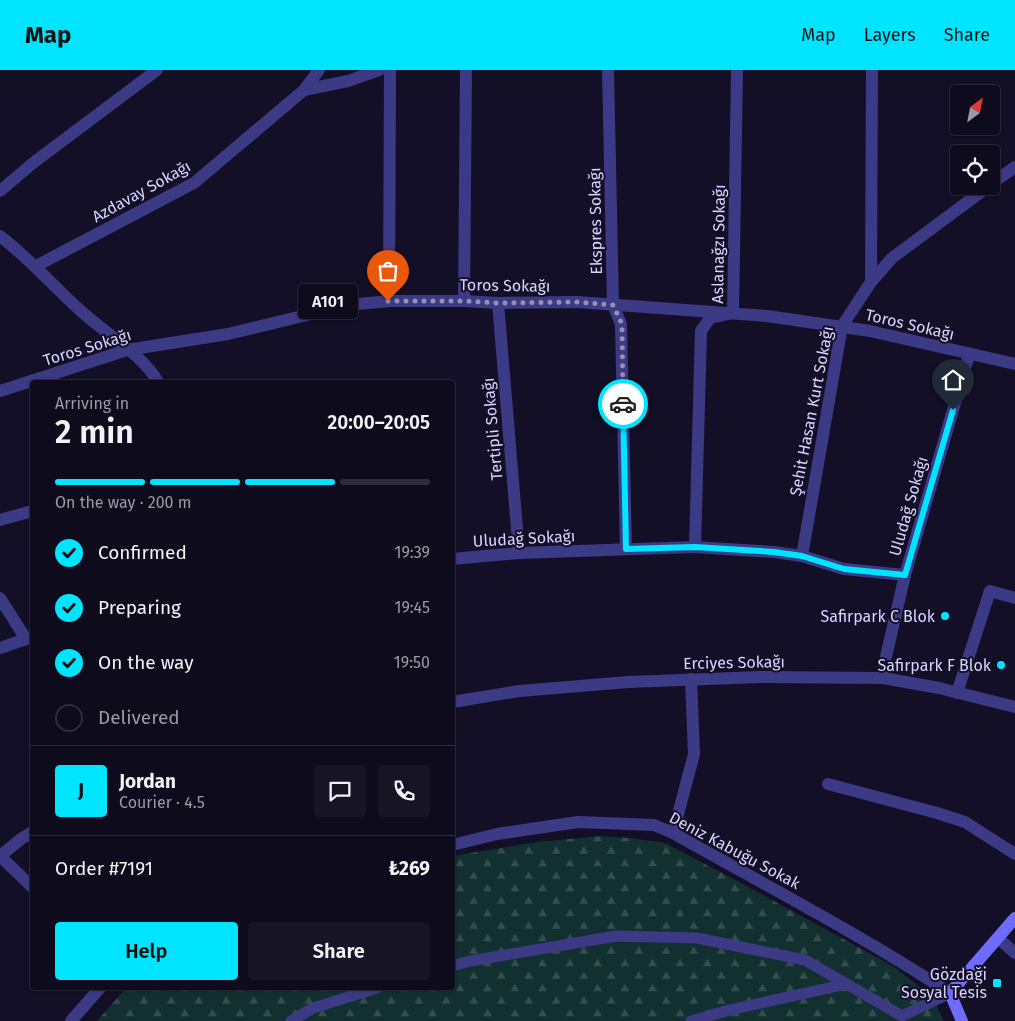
<!DOCTYPE html>
<meta charset="utf-8">
<style>
:root{--surface:#0e0b1c;--page:#171425;--text:#f1f3f6;--muted:#9b9ba3;--line:#2e2b3b;--accent:#00e5ff}
body{margin:0;font-family:"Fira Sans",sans-serif;background:var(--page);color:var(--text);height:100vh;display:flex;flex-direction:column;font-size:19px;white-space:nowrap}
*{box-sizing:border-box;margin:0}
p{font-size:16px;color:var(--muted)}
.icon{flex:none;width:28px;height:28px;fill:none;stroke:currentColor;stroke-width:2;stroke-linecap:round;stroke-linejoin:round}
.map{position:relative;flex:1;overflow:hidden}
.panel{position:absolute;left:30px;top:310px;width:425px;height:610px;display:flex;flex-direction:column;background:var(--surface);border-radius:5px;box-shadow:0 1px 4px #0004,0 0 0 1px var(--line)}
.panel>*{flex:none}
.needle{width:32px;rotate:32deg}
.tools{position:absolute;left:950px;top:15px;display:grid;gap:10px}
.tools a{display:grid;place-items:center;width:50px;height:50px;border-radius:5px;background:var(--surface);box-shadow:0 1px 4px #0004,0 0 0 1px var(--line);font-size:25px}
.pin{position:absolute;display:grid;place-items:center;width:42px;height:42px;color:#fff;margin:-51px -21px;border-radius:50% 50% 50% 0;rotate:-45deg;box-shadow:0 0 5px #0007}
.pin .icon{rotate:45deg}
.courier{position:absolute;display:grid;place-items:center;width:50px;height:50px;margin:-25px;border:4px solid #00e5ff;border-radius:50%;background:#fff;color:#222;box-shadow:0 1px 6px #0007}
.bubble{position:absolute;height:35px;border-radius:5px;background:var(--surface);box-shadow:0 1px 4px #0004,0 0 0 1px var(--line);font-size:16px;font-weight:600;line-height:35px;text-align:center}
.overview em{font-style:normal;font-weight:600}
.overview div{display:flex;flex-direction:column-reverse}
.overview{display:flex;align-items:center;justify-content:space-between;height:85px;padding:0 25px}
h1{font-size:32px;font-weight:600;line-height:38px}
.bar{display:grid;grid-template-columns:repeat(4,1fr);gap:8px 5px;align-content:center;height:60px;padding:0 25px}
.bar i{height:6px;border-radius:4px;background:var(--line)}
.bar .on{background:var(--accent)}
.bar p{grid-column:span 4}
.line{display:flex;align-items:center;gap:12px;padding:0 25px;border-top:1px solid var(--line)}
.line div{flex:1}
.round{display:grid;place-items:center;flex:none;width:52px;height:52px;border-radius:5px;background:var(--page)}
ol{padding:0 25px;list-style:none}
li{display:flex;align-items:center;gap:15px;height:55px}
li p{margin-inline-start:auto}
li .icon{padding:5px;border-radius:50%;background:var(--accent);color:#111;stroke-width:4}
li:last-child{color:var(--muted)}
li i{width:28px;height:28px;border:2px solid var(--line);border-radius:50%}
.cta{display:flex;gap:10px;margin-top:auto;padding:10px 25px}
.cta a{flex:1;height:58px;border-radius:5px;background:var(--accent);color:#111;font-size:20px;font-weight:600;line-height:58px;text-align:center}
.cta a+a{background:var(--page);color:var(--text)}
header{display:flex;align-items:center;gap:30px;box-sizing:border-box;height:70px;padding:0 25px;background:var(--accent);color:#111}
header strong{font-size:24px}
nav{display:flex;gap:28px;margin-inline-start:auto;font-size:18px}
.map>svg:first-child{display:block}
.forest{fill:url(#forest-firs)}
.lines{fill:none;stroke-linecap:round;stroke-linejoin:round}
.lane{stroke:#3d3a85;stroke-width:11}
.street{stroke:#3d3a85;stroke-width:12}
.secondary{stroke:#6f6bff;stroke-width:12}
.done{stroke:#948fb3;stroke-width:5;stroke-dasharray:0 9}
.route{stroke:#00e5ff;stroke-width:6}
.poi-dot{fill:#00e5ff;stroke:#130f26;stroke-width:2}
.labels{text-anchor:middle;stroke-width:4;stroke-linejoin:round;paint-order:stroke}
.street-label{font-size:16px;fill:#d9d4ff;stroke:#130f26}
.poi-label{font-size:16px;fill:#d9d4ff;stroke:#130f26;text-anchor:end}
</style>
<header>
<strong>Map</strong>
<nav><a>Map</a><a>Layers</a><a>Share</a></nav>
</header>
<div class="map">
<svg width="1015" height="951" viewBox="0 0 1015 951">
<defs>
<pattern id="forest-firs" width="22" height="20" patternUnits="userSpaceOnUse" patternTransform="scale(1.25)"><rect width="22" height="20" fill="#12302f"/><path d="M5 1l3.5 6h-7zM16 11l3.5 6h-7z" fill="#344d4e"/></pattern>
</defs>
<rect width="100%" height="100%" fill="#130f26"/>
<path class="forest" d="M 600,766 L 629,768 L 665,773 L 741,813 L 893,896 L 916,914 L 935,933 L 944,951 L 97,951 L 126,918 L 452,918 L 453,786 L 537,772 Z"/>
<g class="lines">
<g class="lane">
<path d="M 452,896 L 470,891 L 616,866 L 697,868 L 805,890 L 902,946"/>
<path d="M 902,946 L 950,923"/>
<path d="M 291,951 L 313,938 L 377,918"/>
<path d="M 691,951 L 729,940 L 847,914"/>
</g>
<g class="street">
<path d="M 608,0 L 613,235 L 621,254 L 626,479"/>
<path d="M 304,20 L 348,11 L 379,0"/>
<path d="M 991,114 L 1015,97"/>
<path d="M 0,121 L 33,93 L 157,0"/>
<path d="M 0,166 C 30,189 54,217 82,242 C 105,263 144,286 158,312"/>
<path d="M 36,196 L 194,113 L 304,20 L 319,0"/>
<path d="M 871,212 L 872,0"/>
<path d="M 389,231 L 390,0"/>
<path d="M 464,231 L 466,0"/>
<path d="M 498,233 L 519,483"/>
<path d="M 0,321 L 127,280 L 228,264 L 348,235 L 389,231 L 464,231 L 498,233 L 577,232 L 767,246 L 870,261 L 1015,294"/>
<path d="M 0,450 L 32,441"/>
<path d="M 695,477 L 701,261 L 710,248 L 733,243 L 737,0"/>
<path d="M 802,486 L 842,256 L 871,212 L 892,188 L 989,116"/>
<path d="M 452,489 L 519,483 L 695,477 L 774,482 L 802,486 L 844,499 L 905,505 L 969,285"/>
<path d="M 0,528 L 26,569"/>
<path d="M 0,578 L 32,567"/>
<path d="M 883,608 L 885,591 L 905,505"/>
<path d="M 957,623 L 990,521 L 1015,528"/>
<path d="M 452,632 L 519,621 L 628,612 L 760,607 L 883,608 L 939,618 L 1015,637"/>
<path d="M 828,714 L 937,743 L 965,752 L 1015,784"/>
<path d="M 673,763 L 694,684 L 691,609"/>
<path d="M 452,775 L 497,764 L 578,752 L 654,755 L 673,763 C 767,816 861,865 950,923"/>
<path d="M 0,786 L 32,817"/>
<path d="M 0,786 L 21,769 L 32,762"/>
<path d="M 998,868 L 1015,883"/>
<path d="M 71,951 L 100,918"/>
</g>
<path class="secondary" d="M 962,951 L 950,923 L 1015,848"/>
</g>
<g class="lines">
<path class="done" d="M 388,231 L 464,231 L 498,233 L 577,232 L 613,235 L 622,254 L 623,334"/>
<path class="route" d="M 623,334 L 626,479 L 695,477 L 774,482 L 802,486 L 844,499 L 905,505 L 953,340"/>
</g>
<g class="poi-dot">
<circle cx="945" cy="546" r="5"/>
<circle cx="1001" cy="595" r="5"/>
<rect x="992" y="908" width="10" height="10" rx="2.5"/>
</g>
<g class="labels">
<g class="street-label">
<text transform="translate(141 121) rotate(-29)" y="6">Azdavay Sokağı</text>
<text transform="translate(595 151) rotate(-91)" y="6">Ekspres Sokağı</text>
<text transform="translate(718 174) rotate(-89)" y="6">Aslanağzı Sokağı</text>
<text transform="translate(505 215) rotate(1)" y="6">Toros Sokağı</text>
<text transform="translate(910 254) rotate(13)" y="6">Toros Sokağı</text>
<text transform="translate(87 277) rotate(-17)" y="6">Toros Sokağı</text>
<text transform="translate(811 341) rotate(-79)" y="6">Şehit Hasan Kurt Sokağı</text>
<text transform="translate(492 359) rotate(-95)" y="6">Tertipli Sokağı</text>
<text transform="translate(908 436) rotate(-74)" y="6">Uludağ Sokağı</text>
<text transform="translate(524 468) rotate(-3)" y="6">Uludağ Sokağı</text>
<text transform="translate(734 592) rotate(-1)" y="6">Erciyes Sokağı</text>
<text transform="translate(735 780) rotate(28)" y="6">Deniz Kabuğu Sokak</text>
</g>
<g class="poi-label">
<text x="935" y="552">Safirpark C Blok</text>
<text x="991" y="601">Safirpark F Blok</text>
<text x="987" y="910">Gözdaği<tspan x="987" dy="18">Sosyal Tesi̇s</tspan></text>
</g>
</g>
</svg>
<div class="tools">
<a><svg class="needle" viewBox="-14 -14 28 28"><path d="M0-13l5 13h-10z" fill="#e53935"/><path d="M0 13l5-13h-10z" fill="#9b9ba3"/></svg></a>
<a><svg class="icon" aria-label="locate" viewBox="0 0 24 24"><circle cx="12" cy="12" r="6"/><path d="M12 2v4M12 18v4M2 12h4M18 12h4"/></svg></a>
</div>
<div class="pin" style="left:388px;top:231px;background:#ea580c"><svg class="icon" aria-label="bag" viewBox="0 0 24 24"><path d="M5 8h14l-1 12H6zM9 8a3 3 0 0 1 6 0"/></svg></div>
<div class="pin" style="left:953px;top:340px;background:#1f2937"><svg class="icon" aria-label="home" viewBox="0 0 24 24"><path d="M3 11l9-7 9 7M6 9v11h12V9"/></svg></div>
<div class="courier" style="left:623px;top:334px"><svg class="icon" aria-label="car" viewBox="0 0 24 24"><path d="M5 17H2v-5l4-1 3-4h7l3 4 3 1v5h-3M9 17h6M6 11h13"/><circle cx="7" cy="17" r="2"/><circle cx="17" cy="17" r="2"/></svg></div>
<div class="bubble" style="left:298px;top:214px;width:60px">A101</div>
<section class="panel">
<div class="overview"><div><h1>2 min</h1><p>Arriving in</p></div><em>20:00–20:05</em></div>
<div class="bar"><i class="on"></i><i class="on"></i><i class="on"></i><i></i><p>On the way · 200 m</p></div>
<ol>
<li><svg class="icon" aria-label="check" viewBox="0 0 24 24"><path d="M5 12l5 5 9-10"/></svg>Confirmed<p>19:39</p></li>
<li><svg class="icon" aria-label="check" viewBox="0 0 24 24"><path d="M5 12l5 5 9-10"/></svg>Preparing<p>19:45</p></li>
<li><svg class="icon" aria-label="check" viewBox="0 0 24 24"><path d="M5 12l5 5 9-10"/></svg>On the way<p>19:50</p></li>
<li><i></i>Delivered</li>
</ol>
<div class="line" style="height:90px"><b class="round" style="background:var(--accent);color:#111">J</b><div><b>Jordan</b><p>Courier · 4.5</p></div><a class="round"><svg class="icon" aria-label="chat" viewBox="0 0 24 24"><path d="M4 5h16v11H9l-5 4z"/></svg></a><a class="round"><svg class="icon" aria-label="phone" viewBox="0 0 24 24"><path d="M5 4h4l2 5-3 2q2 4 5 5l2-3 5 2v4C11 20 4 13 5 4z"/></svg></a></div>
<div class="line" style="height:65px"><div>Order #7191</div><b>₺269</b></div>
<div class="cta"><a>Help</a><a>Share</a></div>
</section>
</div>
